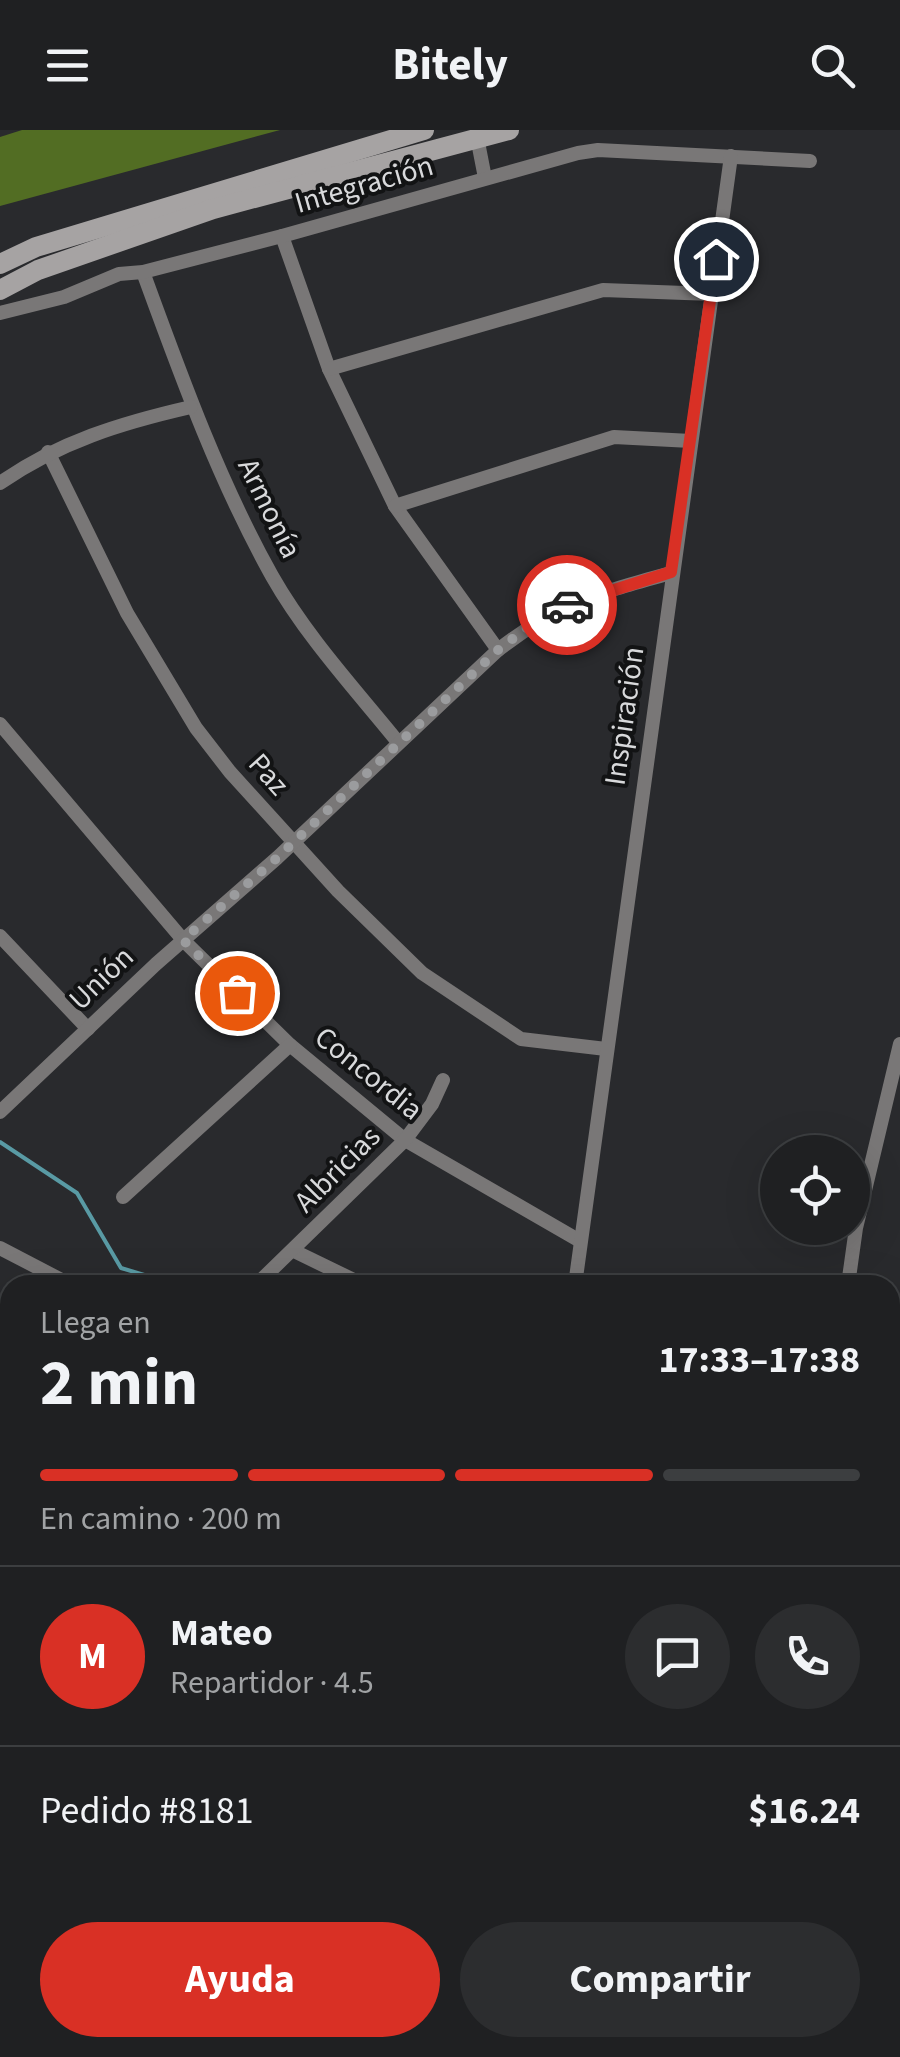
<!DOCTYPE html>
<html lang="es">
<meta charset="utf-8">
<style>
:root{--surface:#1f2022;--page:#2c2d2f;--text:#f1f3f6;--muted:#a1a3a5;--line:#3c3e40;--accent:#d93025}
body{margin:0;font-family:"Source Sans 3",sans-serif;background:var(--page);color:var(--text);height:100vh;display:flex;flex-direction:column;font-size:38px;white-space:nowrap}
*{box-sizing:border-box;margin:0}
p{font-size:32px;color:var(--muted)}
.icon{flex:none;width:55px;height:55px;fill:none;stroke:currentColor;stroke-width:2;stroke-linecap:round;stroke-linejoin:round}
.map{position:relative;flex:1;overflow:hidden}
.panel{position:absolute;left:0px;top:1145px;width:900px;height:782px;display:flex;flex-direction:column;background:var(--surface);border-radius:30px 30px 0 0;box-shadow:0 10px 40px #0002,0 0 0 2px var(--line)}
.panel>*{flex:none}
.fabs{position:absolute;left:760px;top:1005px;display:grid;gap:20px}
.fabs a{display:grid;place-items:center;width:110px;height:110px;border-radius:50%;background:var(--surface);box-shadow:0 10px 40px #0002,0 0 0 2px var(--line);font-size:50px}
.pin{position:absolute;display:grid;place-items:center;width:85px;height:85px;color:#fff;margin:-42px;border:5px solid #fff;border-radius:50%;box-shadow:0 2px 10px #0007}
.courier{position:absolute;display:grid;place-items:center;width:100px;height:100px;margin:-50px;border:8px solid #d93025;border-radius:50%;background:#fff;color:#222;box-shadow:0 2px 12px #0007}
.summary em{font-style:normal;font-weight:700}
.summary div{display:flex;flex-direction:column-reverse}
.summary{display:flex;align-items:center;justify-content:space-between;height:170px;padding:0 40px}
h1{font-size:65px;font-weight:700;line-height:75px}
.bar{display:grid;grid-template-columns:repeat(4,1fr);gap:15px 10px;align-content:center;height:120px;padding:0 40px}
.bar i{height:12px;border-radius:8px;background:var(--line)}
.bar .on{background:var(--accent)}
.bar p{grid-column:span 4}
.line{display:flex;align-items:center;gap:25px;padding:0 40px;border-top:2px solid var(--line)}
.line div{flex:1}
.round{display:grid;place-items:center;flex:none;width:105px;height:105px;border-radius:52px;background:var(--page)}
.primary-button{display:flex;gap:20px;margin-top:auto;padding:20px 40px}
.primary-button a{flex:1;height:115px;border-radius:60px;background:var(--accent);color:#fff;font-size:40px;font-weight:700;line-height:115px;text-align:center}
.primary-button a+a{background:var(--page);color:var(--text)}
header{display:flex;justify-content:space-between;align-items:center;height:130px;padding:0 40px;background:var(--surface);font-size:45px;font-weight:700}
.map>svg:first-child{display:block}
.green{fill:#2e410b}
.forest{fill:#526d23}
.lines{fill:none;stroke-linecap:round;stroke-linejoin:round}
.stream{stroke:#599aa4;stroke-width:4}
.minor{stroke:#797777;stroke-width:14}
.tertiary{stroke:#797777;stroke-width:18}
.secondary{stroke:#a6a3a3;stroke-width:20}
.done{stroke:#9b9c9e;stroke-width:10;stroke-dasharray:0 18}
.route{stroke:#d93025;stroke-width:12}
.labels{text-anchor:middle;stroke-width:8;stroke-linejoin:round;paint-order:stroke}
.street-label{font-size:30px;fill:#d8d9db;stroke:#121314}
</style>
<header><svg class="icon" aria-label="menu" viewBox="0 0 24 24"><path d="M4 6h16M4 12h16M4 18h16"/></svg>Bitely<svg class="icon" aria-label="search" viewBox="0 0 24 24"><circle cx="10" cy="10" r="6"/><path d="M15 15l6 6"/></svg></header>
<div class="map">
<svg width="900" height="1927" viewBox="0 0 900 1927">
<rect width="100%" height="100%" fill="#292a2d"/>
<path class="green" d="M 900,1769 L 900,1927 L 874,1927 L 870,1918 L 890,1918 L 890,1773 Z"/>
<path class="forest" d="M 22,0 L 280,0 L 0,76 L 0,7 Z"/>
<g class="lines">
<g class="stream">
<path d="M 0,1012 L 77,1063 L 121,1138 L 178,1155"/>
<path d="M 890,1658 L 900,1658"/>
</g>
<g class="minor">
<path d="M 477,7 L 485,48"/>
<path d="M 282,106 L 329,239 L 395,376 L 498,520"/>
<path d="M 143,142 C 181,246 218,349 272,446 C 306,506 354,558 397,611"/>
<path d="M 0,183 L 64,167 L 119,144 L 143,142 L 282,106 L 578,23 L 598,20 L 810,31"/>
<path d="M 329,239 L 603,160 L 712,164"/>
<path d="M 48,322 L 127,483 L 196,598 L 230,642 L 338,761 L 422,843 L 521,909 L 606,919"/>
<path d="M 0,353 C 59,312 121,293 191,277"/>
<path d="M 395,376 L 614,307 L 691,311"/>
<path d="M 0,594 L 184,811 L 290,915 L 405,1010 L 580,1111"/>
<path d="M 0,806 L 88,899"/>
<path d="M 0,982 L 156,834 L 277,728 L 498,520 C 558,473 599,463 671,443"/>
<path d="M 123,1067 L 290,915"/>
<path d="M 0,1118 L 71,1155"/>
<path d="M 294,1121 L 364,1155"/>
<path d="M 256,1155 L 405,1010 L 432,974 L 443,950"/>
<path d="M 575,1155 L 731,26"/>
<path d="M 848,1155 L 856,1098 L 900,914"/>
<path d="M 0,1231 L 10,1242"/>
<path d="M 890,1231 L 900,1234"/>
<path d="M 0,1299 L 10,1291"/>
<path d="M 0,1452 L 10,1464"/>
<path d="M 890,1596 L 900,1555"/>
<path d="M 0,1636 L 10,1631"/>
<path d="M 890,1689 L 900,1690"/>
<path d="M 0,1691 L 10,1703"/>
<path d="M 890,1745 L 900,1740"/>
<path d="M 193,1918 L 201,1927"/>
<path d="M 402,1918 L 410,1927"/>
<path d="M 700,1918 L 705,1927"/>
<path d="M 247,1927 L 258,1918"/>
<path d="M 457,1927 L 481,1918"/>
</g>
<path class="tertiary" d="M 0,1926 L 0,1927"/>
<g class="secondary">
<path d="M 0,134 L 36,117 L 424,0"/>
<path d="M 0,160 L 38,140 L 213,79 L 509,0"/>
</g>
</g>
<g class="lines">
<path class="done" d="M 237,863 L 183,810 L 277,728 L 498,520 L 533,493 L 567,475"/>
<path class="route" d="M 567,475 L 671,442 L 716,129"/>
</g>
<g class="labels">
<g class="street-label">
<text transform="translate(364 54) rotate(-16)" y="10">Integración</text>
<text transform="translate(270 378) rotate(64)" y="10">Armonía</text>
<text transform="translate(624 586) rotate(-82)" y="10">Inspiración</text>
<text transform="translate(269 644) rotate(48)" y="10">Paz</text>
<text transform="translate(101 848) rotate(-44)" y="10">Unión</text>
<text transform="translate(369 943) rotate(39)" y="10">Concordia</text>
<text transform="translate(337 1039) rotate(-45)" y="10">Albricias</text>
</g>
</g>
</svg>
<div class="fabs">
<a><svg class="icon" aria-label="locate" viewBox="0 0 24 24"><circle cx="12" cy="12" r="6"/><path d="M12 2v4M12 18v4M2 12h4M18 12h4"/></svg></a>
</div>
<div class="pin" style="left:237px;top:863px;background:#ea580c"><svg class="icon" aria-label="bag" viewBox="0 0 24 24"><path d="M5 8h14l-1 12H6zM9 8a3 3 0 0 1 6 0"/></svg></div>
<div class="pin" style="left:716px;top:129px;background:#1f2937"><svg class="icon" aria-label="home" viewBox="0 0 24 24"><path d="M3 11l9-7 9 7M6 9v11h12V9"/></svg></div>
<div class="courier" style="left:567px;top:475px"><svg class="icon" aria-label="car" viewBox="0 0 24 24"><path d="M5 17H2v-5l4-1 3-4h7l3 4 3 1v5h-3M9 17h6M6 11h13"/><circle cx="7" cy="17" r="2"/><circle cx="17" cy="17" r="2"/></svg></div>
<section class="panel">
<div class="summary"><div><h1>2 min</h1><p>Llega en</p></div><em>17:33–17:38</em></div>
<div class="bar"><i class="on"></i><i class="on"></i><i class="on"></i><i></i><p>En camino · 200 m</p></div>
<div class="line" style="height:180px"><b class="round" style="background:var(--accent);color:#fff">M</b><div><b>Mateo</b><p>Repartidor · 4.5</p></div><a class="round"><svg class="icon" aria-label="chat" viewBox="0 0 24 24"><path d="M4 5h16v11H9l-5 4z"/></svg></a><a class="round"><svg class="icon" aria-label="phone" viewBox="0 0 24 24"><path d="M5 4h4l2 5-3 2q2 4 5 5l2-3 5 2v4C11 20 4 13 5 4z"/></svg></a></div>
<div class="line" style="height:130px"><div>Pedido #8181</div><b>$16.24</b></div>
<div class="primary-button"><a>Ayuda</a><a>Compartir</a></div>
</section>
</div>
